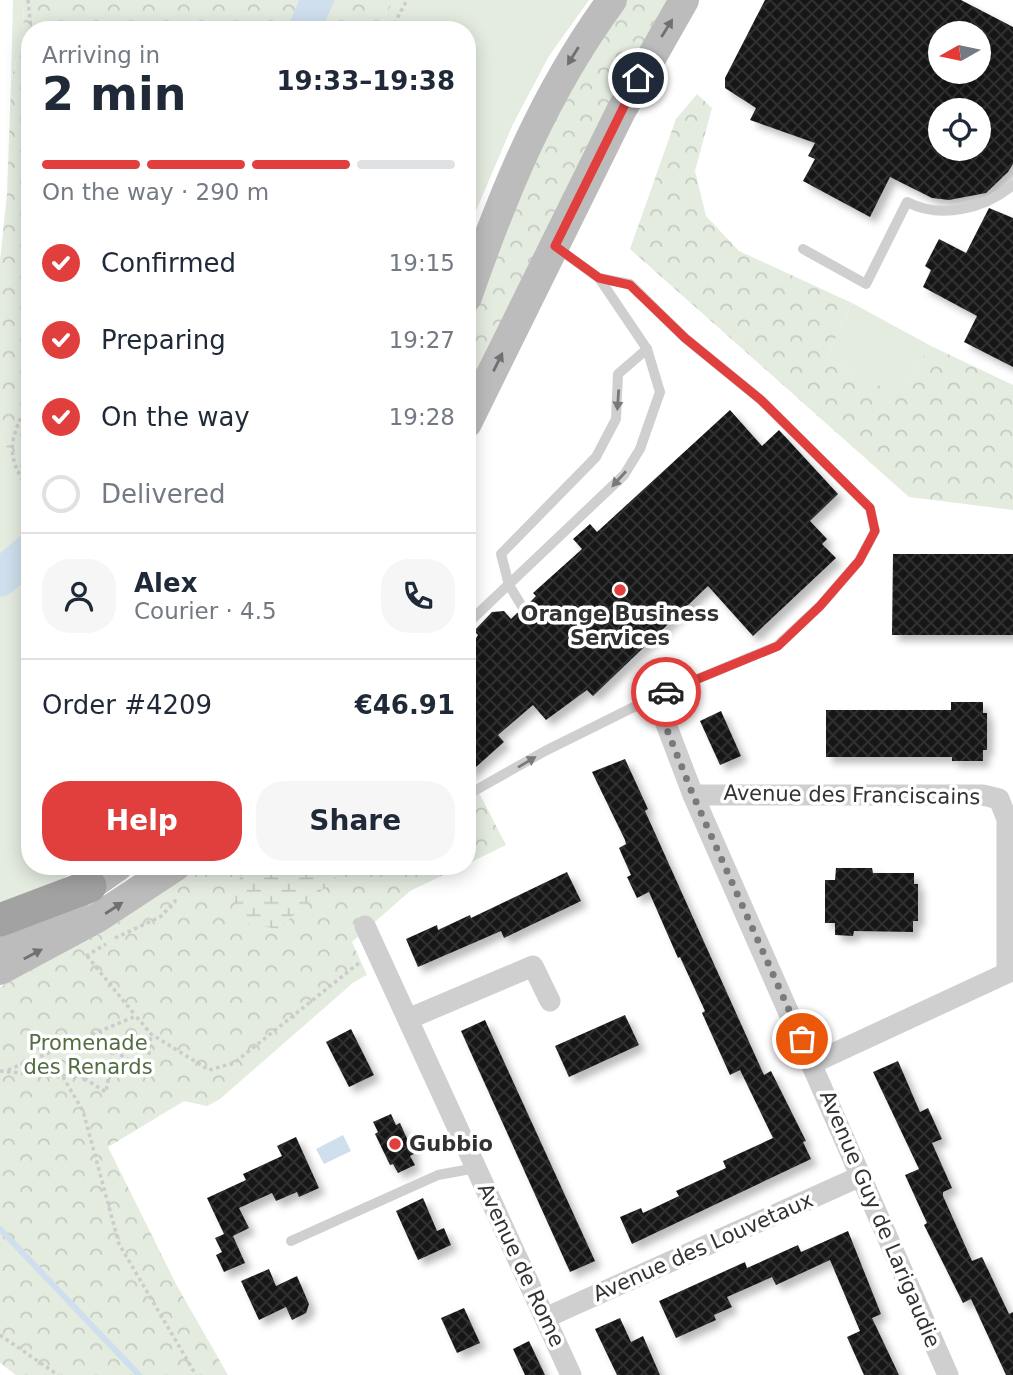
<!DOCTYPE html>
<meta charset="utf-8">
<style>
:root{--surface:#fff;--page:#f6f6f7;--text:#1f2937;--muted:#747a83;--line:#e0e1e3;--accent:#e13f3d}
body{margin:0;font-family:"DejaVu Sans",sans-serif;background:var(--page);color:var(--text);height:100vh;display:flex;flex-direction:column;font-size:26px;white-space:nowrap}
*{box-sizing:border-box;margin:0}
p{font-size:23px;color:var(--muted)}
.icon{flex:none;width:38px;height:38px;fill:none;stroke:currentColor;stroke-width:2;stroke-linecap:round;stroke-linejoin:round}
.map{position:relative;flex:1;overflow:hidden}
.side{position:absolute;left:21px;top:21px;width:455px;height:854px;display:flex;flex-direction:column;background:var(--surface);border-radius:28px;box-shadow:0 4px 18px #0003}
.side>*{flex:none}
.needle{width:46px;rotate:261deg}
.tools{position:absolute;left:928px;top:21px;display:grid;gap:14px}
.tools a{display:grid;place-items:center;width:63px;height:63px;border-radius:50%;background:var(--surface);box-shadow:0 4px 18px #0003;font-size:35px}
.pin{position:absolute;display:grid;place-items:center;width:60px;height:60px;color:#fff;margin:-30px;border:4px solid #fff;border-radius:50%;box-shadow:0 2px 7px #0007}
.courier{position:absolute;display:grid;place-items:center;width:70px;height:70px;margin:-35px;border:5px solid #e13f3d;border-radius:50%;background:#fff;color:#222;box-shadow:0 2px 9px #0007}
.summary em{font-style:normal;font-weight:600}
.summary div{display:flex;flex-direction:column-reverse}
.summary{display:flex;align-items:center;justify-content:space-between;height:119px;padding:0 21px}
h1{font-size:46px;font-weight:600;line-height:52px}
.bar{display:grid;grid-template-columns:repeat(4,1fr);gap:10px 7px;align-content:center;height:84px;padding:0 21px}
.bar i{height:9px;border-radius:5px;background:var(--line)}
.bar .on{background:var(--accent)}
.bar p{grid-column:span 4}
.line{display:flex;align-items:center;gap:18px;padding:0 21px;border-top:2px solid var(--line)}
.line div{flex:1}
.round{display:grid;place-items:center;flex:none;width:74px;height:74px;border-radius:28px;background:var(--page)}
ol{padding:0 21px;list-style:none}
li{display:flex;align-items:center;gap:21px;height:77px}
li p{margin-inline-start:auto}
li .icon{padding:7px;border-radius:50%;background:var(--accent);color:#fff;stroke-width:4}
li:last-child{color:var(--muted)}
li i{width:38px;height:38px;border:4px solid var(--line);border-radius:50%}
.primary-button{display:flex;gap:14px;margin-top:auto;padding:14px 21px}
.primary-button a{flex:1;height:80px;border-radius:28px;background:var(--accent);color:#fff;font-size:28px;font-weight:600;line-height:80px;text-align:center}
.primary-button a+a{background:var(--page);color:var(--text)}
.map>svg:first-child{display:block}
.grass{fill:#e4ebdf}
.forest{fill:url(#forest-crowns)}
.wetland{fill:url(#wetland-marsh)}
.water{fill:#cfdfed}
.lines{fill:none;stroke-linecap:round;stroke-linejoin:round}
.stream{stroke:#cfdfed;stroke-width:6}
.river{stroke:#cfdfed;stroke-width:37}
.building{fill:url(#building-cross-hatch);fill-rule:evenodd;filter:url(#shadow)}
.path{stroke:#ccc;stroke-width:3.5;stroke-dasharray:3.5 3.5;stroke-linecap:butt}
.service{stroke:#cfcfcf;stroke-width:10}
.minor{stroke:#cfcfcf;stroke-width:21}
.secondary{stroke:#bcbcbc;stroke-width:30}
.trunk{stroke:#a2a2a2;stroke-width:33}
.oneway{fill:#707070}
.oneway2{fill:#797979}
.done{stroke:#7a7a7a;stroke-width:7;stroke-dasharray:0 12.6}
.route{stroke:#e13f3d;stroke-width:9}
.poi-dot{fill:#e13f3d;stroke:#fff;stroke-width:2.5}
.labels{text-anchor:middle;stroke-width:7;stroke-linejoin:round;paint-order:stroke}
.poi-label{font-size:21px;font-weight:bold;fill:#323232;stroke:#fff}
.street-label{font-size:21px;fill:#323232;stroke:#fff}
.park-label{font-size:21px;fill:#526e40;stroke:#fff}
</style>
<div class="map">
<svg width="1013" height="1375" viewBox="0 0 1013 1375">
<defs>
<pattern id="forest-crowns" width="20" height="18" patternUnits="userSpaceOnUse" patternTransform="scale(1.75)"><rect width="20" height="18" fill="#e4ebdf"/><path d="M2 6a3 3 0 1 1 6 0M12 15a3 3 0 1 1 6 0" fill="none" stroke="#c4cac0"/></pattern>
<pattern id="wetland-marsh" width="20" height="14" patternUnits="userSpaceOnUse" patternTransform="scale(1.75)"><rect width="20" height="14" fill="#e4ebdf"/><path d="M1 5h8M5 5V1M11 12h8M15 12V8" fill="none" stroke="#c4cac0"/></pattern>
<pattern id="building-cross-hatch" width="8" height="8" patternUnits="userSpaceOnUse" patternTransform="scale(1.75)"><rect width="8" height="8" fill="#191919"/><path d="M0 0l8 8M0 8l8-8" fill="none" stroke="#323232"/></pattern>
<filter id="shadow"><feDropShadow dx="6" dy="6" stdDeviation="3.5" flood-color="#0004"/></filter>
</defs>
<rect width="100%" height="100%" fill="#fff"/>
<g class="grass">
<path d="M 13,0 L 24,0 L 23,35 L 11,80 Z"/>
<path d="M 394,0 L 589,0 L 549,56 L 513,124 L 467,232 L 467,30 L 377,30 Z"/>
<path d="M 852,303 L 931,346 L 897,396 L 826,358 Z"/>
<path d="M 0,437 L 30,483 L 30,866 L 79,866 L 57,883 L 0,906 Z"/>
</g>
<g class="forest">
<path d="M 24,0 L 299,0 L 286,30 L 30,30 L 30,483 L 0,437 L 0,261 L 7,194 L 11,81 L 23,35 Z"/>
<path d="M 335,0 L 394,0 L 377,30 L 322,30 Z"/>
<path d="M 627,0 L 672,0 L 467,400 L 467,330 L 523,176 L 605,29 Z"/>
<path d="M 697,94 L 712,108 L 695,171 L 706,216 L 739,251 L 852,303 L 826,358 L 897,395 L 931,346 L 1013,385 L 1013,510 L 909,497 L 630,249 L 676,119 Z"/>
<path d="M 475,785 L 506,845 L 467,864 L 467,791 Z"/>
<path d="M 201,866 L 462,866 L 410,891 L 352,942 L 367,975 L 354,982 L 220,1099 L 207,1106 L 184,1101 L 108,1147 L 177,1286 L 228,1375 L 16,1375 L 0,1363 L 0,987 L 101,933 Z"/>
</g>
<path class="wetland" d="M 246,866 L 333,866 L 338,876 L 278,929 L 245,923 L 231,896 Z"/>
<g class="water">
<path d="M 299,0 L 335,0 L 322,30 L 286,30 Z"/>
<path d="M 343,1135 L 351,1151 L 324,1164 L 316,1149 Z"/>
</g>
<g class="lines">
<path class="stream" d="M 0,1229 L 139,1375"/>
<path class="river" d="M 0,578 L 30,552"/>
</g>
<g class="building">
<path d="M 765,0 L 961,0 L 1013,27 L 1013,164 L 1008,172 L 986,193 L 949,200 L 932,198 L 890,177 L 870,217 L 803,181 L 815,159 L 808,156 L 815,143 L 750,120 L 756,108 L 725,88 L 725,78 ZM 940,33 L 978,33 L 978,72 L 940,72 ZM 940,110 L 978,110 L 978,149 L 940,149 Z"/>
<path d="M 989,208 L 1013,218 L 1013,367 L 964,342 L 977,316 L 923,287 L 931,270 L 925,266 L 939,239 L 966,253 Z"/>
<path d="M 730,410 L 762,446 L 779,430 L 838,494 L 810,521 L 827,539 L 822,544 L 836,558 L 753,636 L 708,586 L 593,696 L 587,690 L 546,720 L 533,705 L 498,735 L 504,742 L 467,775 L 467,653 L 478,635 L 474,631 L 492,612 L 504,611 L 511,619 L 517,613 L 528,614 L 531,608 L 529,603 L 536,596 L 533,593 L 582,549 L 573,539 L 590,524 L 597,532 Z"/>
<path d="M 893,554 L 1013,554 L 1013,635 L 892,635 Z"/>
<path d="M 951,702 L 983,702 L 983,713 L 987,713 L 987,750 L 983,750 L 983,761 L 952,761 L 952,757 L 826,757 L 826,710 L 951,710 Z"/>
<path d="M 721,711 L 741,756 L 720,765 L 700,721 Z"/>
<path d="M 625,759 L 648,809 L 645,811 L 764,1075 L 771,1071 L 806,1141 L 803,1142 L 811,1159 L 632,1244 L 620,1217 L 641,1208 L 643,1213 L 679,1196 L 676,1191 L 726,1168 L 723,1161 L 773,1138 L 740,1070 L 730,1075 L 702,1013 L 705,1011 L 680,957 L 678,958 L 649,892 L 637,898 L 627,877 L 631,875 L 619,848 L 626,844 L 625,840 L 592,772 Z"/>
<path d="M 836,868 L 872,868 L 873,873 L 914,873 L 914,884 L 918,884 L 918,921 L 913,921 L 913,932 L 854,931 L 853,936 L 835,935 L 835,923 L 825,923 L 825,880 L 835,880 Z"/>
<path d="M 567,872 L 581,901 L 504,938 L 501,931 L 418,967 L 406,939 L 437,925 L 438,930 L 470,915 L 471,918 Z"/>
<path d="M 625,1015 L 639,1045 L 569,1077 L 555,1046 Z"/>
<path d="M 485,1020 L 595,1261 L 570,1272 L 461,1031 Z"/>
<path d="M 351,1029 L 374,1075 L 349,1087 L 326,1042 Z"/>
<path d="M 898,1061 L 920,1112 L 928,1108 L 942,1139 L 932,1143 L 952,1188 L 943,1192 L 943,1196 L 972,1261 L 982,1257 L 1009,1314 L 1013,1312 L 1013,1375 L 1006,1375 L 971,1299 L 963,1303 L 924,1225 L 927,1223 L 905,1175 L 919,1169 L 873,1072 Z"/>
<path d="M 391,1114 L 396,1125 L 400,1123 L 414,1154 L 410,1156 L 415,1165 L 398,1173 L 393,1164 L 390,1165 L 375,1134 L 378,1132 L 373,1122 Z"/>
<path d="M 296,1137 L 319,1188 L 299,1197 L 297,1192 L 276,1201 L 272,1193 L 239,1208 L 249,1228 L 233,1236 L 245,1263 L 224,1272 L 216,1255 L 222,1252 L 215,1238 L 224,1234 L 207,1198 L 246,1180 L 243,1174 L 282,1156 L 277,1146 Z"/>
<path d="M 423,1198 L 437,1231 L 444,1228 L 451,1245 L 418,1260 L 396,1211 Z"/>
<path d="M 848,1231 L 881,1314 L 872,1318 L 899,1375 L 864,1375 L 847,1337 L 860,1331 L 830,1260 L 776,1285 L 772,1277 L 727,1297 L 732,1307 L 714,1315 L 716,1320 L 676,1338 L 659,1301 L 745,1262 L 747,1268 L 798,1245 L 801,1252 Z"/>
<path d="M 269,1269 L 276,1286 L 297,1276 L 309,1304 L 306,1313 L 292,1320 L 286,1307 L 259,1320 L 241,1281 Z"/>
<path d="M 464,1308 L 480,1343 L 457,1353 L 441,1318 Z"/>
<path d="M 620,1318 L 631,1342 L 643,1336 L 660,1375 L 617,1375 L 595,1329 Z"/>
<path d="M 529,1341 L 545,1375 L 525,1375 L 513,1349 Z"/>
</g>
<g class="lines">
<g class="path">
<path d="M 28,0 L 31,30"/>
<path d="M 391,30 L 407,0"/>
<path d="M 30,399 C 10,440 3,452 30,492"/>
<path d="M 115,938 L 160,917 L 175,902 L 174,896"/>
<path d="M 86,956 L 106,944"/>
<path d="M 87,956 L 135,1015"/>
<path d="M 8,1070 L 136,1016 L 151,1034 L 209,1070 L 234,1063 L 359,963"/>
<path d="M 0,1071 L 63,1077 L 83,1111 L 119,1244 L 196,1375"/>
<path d="M 63,1077 L 69,1069 L 106,1092 L 113,1050 L 147,1072 L 151,1034"/>
<path d="M 0,1335 L 58,1375"/>
</g>
<g class="service">
<path d="M 803,249 L 866,284 L 907,202 C 942,220 985,208 1013,185"/>
<path d="M 523,608 L 509,585 L 501,554 L 596,457 L 616,419 L 618,374 L 647,349 L 599,278"/>
<path d="M 467,624 L 624,475 L 640,449 L 660,392 L 647,349"/>
<path d="M 467,795 L 545,751 L 654,697 L 777,646 L 820,606 L 859,561 L 875,531 L 870,508 L 761,400 L 685,338 L 630,284 L 599,278 L 557,248"/>
<path d="M 291,1241 L 438,1175 L 476,1168"/>
</g>
<g class="minor">
<path d="M 663,716 L 693,795 L 948,1375"/>
<path d="M 693,795 L 983,795 L 999,799 L 1007,819 L 1007,973 L 813,1063"/>
<path d="M 365,926 L 571,1375"/>
<path d="M 408,1019 L 533,966 L 550,1001"/>
<path d="M 545,1318 L 861,1176"/>
</g>
<g class="secondary">
<path d="M 467,297 C 504,191 545,91 612,0"/>
<path d="M 467,423 L 621,111 L 684,0"/>
<path d="M 0,942 L 39,922 L 118,866"/>
<path d="M 0,970 L 97,918 L 176,866"/>
</g>
<path class="trunk" d="M 0,920 L 90,886"/>
</g>
<defs><path id="oneway-solid" d="M-6-.8H1V-3.2L6.5 0L1 3.2V.8H-6Z" transform="scale(1.75)"/></defs>
<g class="oneway">
<use href="#oneway-solid" transform="translate(667 28) rotate(-58)"/>
<use href="#oneway-solid" transform="translate(573 56) rotate(122)"/>
<use href="#oneway-solid" transform="translate(498 362) rotate(-64)"/>
<use href="#oneway-solid" transform="translate(114 908) rotate(-33)"/>
<use href="#oneway-solid" transform="translate(33 954) rotate(-28)"/>
</g>
<g class="oneway2">
<use href="#oneway-solid" transform="translate(618 400) rotate(94)"/>
<use href="#oneway-solid" transform="translate(619 479) rotate(132)"/>
<use href="#oneway-solid" transform="translate(527 762) rotate(-31)"/>
</g>
<g class="lines">
<path class="done" d="M 666,692 L 654,697 L 693,795 L 802,1039"/>
<path class="route" d="M 638,78 L 555,246 L 599,278 L 630,285 L 685,338 L 761,400 L 870,508 L 875,531 L 859,561 L 820,606 L 778,646 L 666,692"/>
</g>
<g class="poi-dot">
<circle cx="620" cy="590" r="7"/>
<circle cx="395" cy="1144" r="7"/>
</g>
<g class="labels">
<g class="poi-label">
<text x="620" y="621">Orange Business<tspan x="620" dy="24">Services</tspan></text>
<text x="409" y="1151" text-anchor="start">Gubbio</text>
</g>
<g class="street-label">
<text transform="translate(852 795) rotate(1)" y="7">Avenue des Franciscains</text>
<text transform="translate(880 1219) rotate(67)" y="7">Avenue Guy de Larigaudie</text>
<text transform="translate(703 1247) rotate(-24)" y="7">Avenue des Louvetaux</text>
<text transform="translate(521 1265) rotate(65)" y="7">Avenue de Rome</text>
</g>
<g class="park-label">
<text x="88" y="1050">Promenade<tspan x="88" dy="24">des Renards</tspan></text>
</g>
</g>
</svg>
<div class="tools">
<a><svg class="needle" viewBox="-14 -14 28 28"><path d="M0-13l5 13h-10z" fill="#e53935"/><path d="M0 13l5-13h-10z" fill="#747a83"/></svg></a>
<a><svg class="icon" aria-label="locate" viewBox="0 0 24 24"><circle cx="12" cy="12" r="6"/><path d="M12 2v4M12 18v4M2 12h4M18 12h4"/></svg></a>
</div>
<div class="pin" style="left:802px;top:1039px;background:#ea580c"><svg class="icon" aria-label="bag" viewBox="0 0 24 24"><path d="M5 8h14l-1 12H6zM9 8a3 3 0 0 1 6 0"/></svg></div>
<div class="pin" style="left:638px;top:78px;background:#1f2937"><svg class="icon" aria-label="home" viewBox="0 0 24 24"><path d="M3 11l9-7 9 7M6 9v11h12V9"/></svg></div>
<div class="courier" style="left:666px;top:692px"><svg class="icon" aria-label="car" viewBox="0 0 24 24"><path d="M5 17H2v-5l4-1 3-4h7l3 4 3 1v5h-3M9 17h6M6 11h13"/><circle cx="7" cy="17" r="2"/><circle cx="17" cy="17" r="2"/></svg></div>
<section class="side">
<div class="summary"><div><h1>2 min</h1><p>Arriving in</p></div><em>19:33–19:38</em></div>
<div class="bar"><i class="on"></i><i class="on"></i><i class="on"></i><i></i><p>On the way · 290 m</p></div>
<ol>
<li><svg class="icon" aria-label="check" viewBox="0 0 24 24"><path d="M5 12l5 5 9-10"/></svg>Confirmed<p>19:15</p></li>
<li><svg class="icon" aria-label="check" viewBox="0 0 24 24"><path d="M5 12l5 5 9-10"/></svg>Preparing<p>19:27</p></li>
<li><svg class="icon" aria-label="check" viewBox="0 0 24 24"><path d="M5 12l5 5 9-10"/></svg>On the way<p>19:28</p></li>
<li><i></i>Delivered</li>
</ol>
<div class="line" style="height:126px"><a class="round"><svg class="icon" aria-label="person" viewBox="0 0 24 24"><circle cx="12" cy="8" r="4"/><path d="M4 21q1-7 8-7t8 7"/></svg></a><div><b>Alex</b><p>Courier · 4.5</p></div><a class="round"><svg class="icon" aria-label="phone" viewBox="0 0 24 24"><path d="M5 4h4l2 5-3 2q2 4 5 5l2-3 5 2v4C11 20 4 13 5 4z"/></svg></a></div>
<div class="line" style="height:91px"><div>Order #4209</div><b>€46.91</b></div>
<div class="primary-button"><a>Help</a><a>Share</a></div>
</section>
</div>
